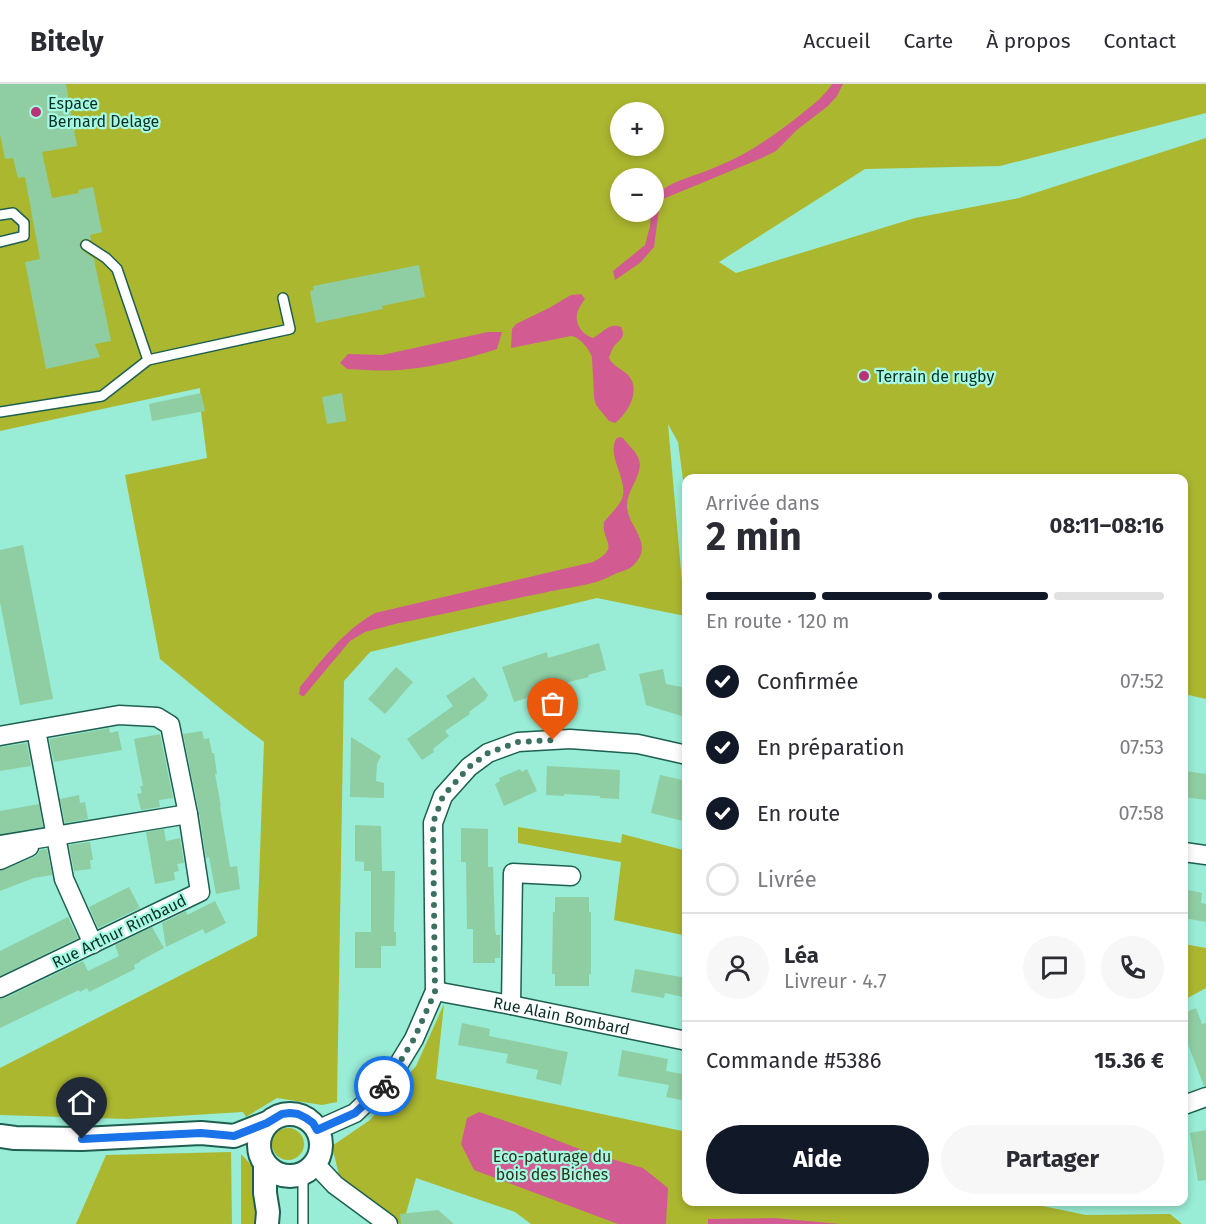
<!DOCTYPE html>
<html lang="fr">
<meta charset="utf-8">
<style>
:root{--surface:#fff;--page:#f7f7f7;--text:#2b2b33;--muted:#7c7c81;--line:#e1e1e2;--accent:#111827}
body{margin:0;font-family:"Fira Sans",sans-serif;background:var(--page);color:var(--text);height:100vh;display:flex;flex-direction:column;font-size:22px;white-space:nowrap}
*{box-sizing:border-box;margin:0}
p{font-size:20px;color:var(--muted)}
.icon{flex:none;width:33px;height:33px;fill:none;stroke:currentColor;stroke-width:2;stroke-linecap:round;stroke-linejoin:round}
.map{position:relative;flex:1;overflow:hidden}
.panel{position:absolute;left:682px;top:390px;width:506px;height:732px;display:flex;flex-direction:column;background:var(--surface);border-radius:12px;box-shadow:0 3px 9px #0003}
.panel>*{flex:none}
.buttons{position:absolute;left:610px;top:18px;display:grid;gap:12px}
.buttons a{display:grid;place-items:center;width:54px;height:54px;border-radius:50%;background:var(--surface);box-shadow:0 3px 9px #0003;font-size:30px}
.pin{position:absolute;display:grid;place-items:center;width:51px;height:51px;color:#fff;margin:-62px -26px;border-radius:50% 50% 50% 0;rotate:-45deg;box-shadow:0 0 6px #0007}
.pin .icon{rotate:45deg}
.courier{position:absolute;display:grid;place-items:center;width:60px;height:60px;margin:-30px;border:4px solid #1a73e8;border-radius:50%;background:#fff;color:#222;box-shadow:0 2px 8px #0007}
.headline em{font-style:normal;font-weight:700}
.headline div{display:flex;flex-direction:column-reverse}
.headline{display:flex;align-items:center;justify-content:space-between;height:102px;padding:0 24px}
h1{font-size:39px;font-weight:700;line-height:45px}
.bar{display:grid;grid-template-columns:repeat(4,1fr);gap:9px 6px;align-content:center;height:72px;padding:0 24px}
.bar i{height:8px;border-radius:4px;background:var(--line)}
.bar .on{background:var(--accent)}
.bar p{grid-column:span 4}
.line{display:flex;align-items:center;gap:15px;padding:0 24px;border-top:2px solid var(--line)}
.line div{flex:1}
.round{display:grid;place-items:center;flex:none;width:63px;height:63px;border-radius:32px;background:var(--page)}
ol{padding:0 24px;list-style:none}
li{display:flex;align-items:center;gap:18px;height:66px}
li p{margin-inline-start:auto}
li .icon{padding:6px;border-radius:50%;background:var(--accent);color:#fff;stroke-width:4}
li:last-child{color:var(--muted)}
li i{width:33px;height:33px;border:3px solid var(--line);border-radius:50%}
.action{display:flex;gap:12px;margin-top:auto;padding:12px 24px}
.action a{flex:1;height:69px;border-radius:36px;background:var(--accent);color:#fff;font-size:24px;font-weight:700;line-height:69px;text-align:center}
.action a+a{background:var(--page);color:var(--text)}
header{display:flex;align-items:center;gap:36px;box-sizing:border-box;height:84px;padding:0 30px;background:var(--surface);border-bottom:2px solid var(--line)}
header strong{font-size:28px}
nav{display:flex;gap:33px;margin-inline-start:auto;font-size:21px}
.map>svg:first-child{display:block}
.green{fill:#acb730;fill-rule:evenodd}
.water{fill:#d25c92}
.building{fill:#8fcea3}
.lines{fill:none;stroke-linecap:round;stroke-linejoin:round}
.service-casing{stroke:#1d5f50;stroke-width:12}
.minor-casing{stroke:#1d5f50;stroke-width:21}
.tertiary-casing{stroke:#1d5f50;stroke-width:26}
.service{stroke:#fff;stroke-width:9}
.minor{stroke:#fff;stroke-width:18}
.tertiary{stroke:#fff;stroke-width:22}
.done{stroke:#3b7063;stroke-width:6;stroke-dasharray:0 10.8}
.route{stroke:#1a73e8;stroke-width:8}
.poi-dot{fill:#b93376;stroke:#a6fae2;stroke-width:2}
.labels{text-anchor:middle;stroke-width:4.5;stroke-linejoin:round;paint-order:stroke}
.poi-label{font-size:16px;fill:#092e25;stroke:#a6fae2;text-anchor:start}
.street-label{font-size:16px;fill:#092e25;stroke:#a6fae2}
.park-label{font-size:16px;fill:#2f321b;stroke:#a6fae2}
</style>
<header>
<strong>Bitely</strong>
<nav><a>Accueil</a><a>Carte</a><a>À propos</a><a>Contact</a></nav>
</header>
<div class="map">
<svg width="1206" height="1140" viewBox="0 0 1206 1140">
<rect width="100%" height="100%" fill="#99ecd5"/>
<g class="green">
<path d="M 0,0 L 1206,0 L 1206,29 L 1000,82 L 865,85 L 719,178 L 736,189 L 915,134 L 1019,114 L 1206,54 L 1206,615 L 1184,610 L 1184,394 L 687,394 L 687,426 L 678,358 L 668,340 L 685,532 L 597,514 L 370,568 L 344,597 L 337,1018 L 322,1021 L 277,1014 L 246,1033 L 243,1028 L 127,1035 L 0,1031 L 0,984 L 257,852 L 264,658 L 226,629 L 160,575 L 125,391 L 207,374 L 201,328 L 200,304 L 0,347 ZM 621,28 L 654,28 L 654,62 L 621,62 ZM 621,94 L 654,94 L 654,128 L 621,128 Z"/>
<path d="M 518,743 L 621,759 L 622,750 L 687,767 L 687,852 L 614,836 L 621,778 L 518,759 Z"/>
<path d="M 1184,860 L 1206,864 L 1206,904 L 1184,916 Z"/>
<path d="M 444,920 L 436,995 L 687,1048 L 687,1118 L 1023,1118 L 1086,1131 L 1170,1130 L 1182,1140 L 531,1140 L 515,1128 L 416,1094 L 403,1140 L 400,1140 L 339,1091 L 332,1062 L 370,1036 L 416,982 Z"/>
<circle cx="288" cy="1060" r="16"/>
<path d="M 231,1068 L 232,1140 L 76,1140 L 106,1071 Z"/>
<path d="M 241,1070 L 255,1085 L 260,1140 L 241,1140 Z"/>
</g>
<g class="water">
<path d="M 832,0 L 843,0 L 837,12 L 828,22 L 798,45 L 776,67 L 762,74 L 663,115 L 659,125 L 654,163 L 640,179 L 615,196 L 613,187 L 645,161 L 650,142 L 651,128 L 654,128 C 654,119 653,113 661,107 C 676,95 699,91 716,83 C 747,71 773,52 799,32 C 811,22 824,13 832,0 Z"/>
<path d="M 581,210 L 585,215 C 582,219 578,225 577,230 C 575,241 583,251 593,254 C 603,249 609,238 621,243 C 627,254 618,256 613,264 C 611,267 610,271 609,274 C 613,282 620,284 627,290 C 642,304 629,329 615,339 L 609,337 L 596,321 L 594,313 L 592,273 C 589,265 580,253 571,252 L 511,264 L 512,245 L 516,240 L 549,224 L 571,211 Z"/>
<path d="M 488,248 L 502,248 L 497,265 C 470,274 437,282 409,285 C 388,288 368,286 347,285 L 340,279 L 348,270 L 382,271 Z"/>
<path d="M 619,353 L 623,354 C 628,361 637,368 639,376 C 644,390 626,406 627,423 C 628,440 646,453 641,470 C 639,475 635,481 630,484 C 626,486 621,488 617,489 C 610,492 603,496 596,498 C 579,503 560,505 543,509 C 494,519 444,530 395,540 L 365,548 L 350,557 L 304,612 L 302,612 L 299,610 L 300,603 C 322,576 343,547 375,529 L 593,478 C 622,462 601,459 604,438 C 610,430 621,421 623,411 C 626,392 607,372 616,355 Z"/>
<path d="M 479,1028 L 523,1043 L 587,1068 L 643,1084 L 668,1104 L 666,1140 L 618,1140 L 474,1086 L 461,1060 L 467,1034 Z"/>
<path d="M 775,1134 L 840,1140 L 708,1140 L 708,1135 Z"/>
</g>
<g class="building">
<path d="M 0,0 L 66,0 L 77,62 L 42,68 L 52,114 L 79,109 L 78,106 L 93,103 L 102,148 L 90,151 L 91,156 L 83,155 L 81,157 L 79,161 L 82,166 L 94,175 L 111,257 L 95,260 L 100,273 L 46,285 L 25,178 L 40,175 L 25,93 L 18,94 L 13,74 L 5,75 L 0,50 Z"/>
<path d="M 419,181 L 425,213 L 382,222 L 383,225 L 316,239 L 310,207 L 314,206 L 313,202 Z"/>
<path d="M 201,309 L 205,327 L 152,337 L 149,320 Z"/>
<path d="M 342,309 L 346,337 L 327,340 L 322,313 Z"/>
<path d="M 23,461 L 53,615 L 20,621 L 0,518 L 0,466 Z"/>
<path d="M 599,559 L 606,586 L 588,591 L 589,593 L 557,601 L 558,604 L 514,618 L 502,583 L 547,568 L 548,574 Z"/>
<path d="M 396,583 L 413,598 L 385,630 L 368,615 Z"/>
<path d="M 663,585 L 666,600 L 687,604 L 687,625 L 685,633 L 646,621 L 639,590 Z"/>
<path d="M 474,593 L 488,611 L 485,616 L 469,628 L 470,630 L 445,647 L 449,652 L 433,665 L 434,668 L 422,676 L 407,655 L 453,622 L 446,612 Z"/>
<path d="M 109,644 L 110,649 L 118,647 L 122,666 L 54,678 L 49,655 Z"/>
<path d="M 202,647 L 204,655 L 209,654 L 212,669 L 214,669 L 217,690 L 215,690 L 221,722 L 220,722 L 230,783 L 237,782 L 240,805 L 216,810 L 209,773 L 206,774 L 199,728 L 183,650 Z"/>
<path d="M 160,650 L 173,714 L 159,716 L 160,723 L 141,726 L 137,710 L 142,709 L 140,702 L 143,702 L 134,655 Z"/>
<path d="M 351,653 L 381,672 L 377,680 L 376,697 L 384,699 L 384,714 L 350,713 Z"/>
<path d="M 27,659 L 31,682 L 0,687 L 0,663 Z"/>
<path d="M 547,682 L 620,686 L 619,715 L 600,714 L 600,712 L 564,710 L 564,712 L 546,711 Z"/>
<path d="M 520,685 L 522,688 L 527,685 L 537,707 L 504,722 L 495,700 L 500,697 L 499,694 Z"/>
<path d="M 1186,687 L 1206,690 L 1206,716 L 1184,713 Z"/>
<path d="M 660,691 L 687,697 L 687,738 L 651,729 Z"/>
<path d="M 79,711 L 80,719 L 85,718 L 88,735 L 65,739 L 60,715 Z"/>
<path d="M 39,720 L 43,743 L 0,750 L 0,727 Z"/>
<path d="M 355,741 L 381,742 L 382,787 L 364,787 L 364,778 L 355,777 Z"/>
<path d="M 461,744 L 488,745 L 488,783 L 493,783 L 495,845 L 496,851 L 500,851 L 500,874 L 495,874 L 495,879 L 473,879 L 473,845 L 467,845 L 466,778 L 461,778 Z"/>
<path d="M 164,745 L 166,757 L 180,754 L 184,779 L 177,780 L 179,787 L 174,788 L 175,796 L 155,800 L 146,748 Z"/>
<path d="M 90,758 L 93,776 L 90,776 L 91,785 L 74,787 L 69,761 Z"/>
<path d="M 47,765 L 52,791 L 34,794 L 0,807 L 0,787 L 34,773 L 38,770 L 40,766 Z"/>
<path d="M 371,787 L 395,787 L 394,848 L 396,848 L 396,862 L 381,862 L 381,884 L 355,884 L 355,848 L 371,848 Z"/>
<path d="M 129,803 L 140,824 L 98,844 L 89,823 Z"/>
<path d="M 1184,805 L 1202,809 L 1201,819 L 1206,820 L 1206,838 L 1184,834 Z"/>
<path d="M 555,813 L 589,813 L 589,828 L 591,828 L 591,890 L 589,890 L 589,902 L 555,902 L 555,890 L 552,890 L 553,828 L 555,828 Z"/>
<path d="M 215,817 L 226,839 L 205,850 L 203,845 L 166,863 L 162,839 L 186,827 L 187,831 Z"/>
<path d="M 68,833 L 78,854 L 0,892 L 0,867 Z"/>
<path d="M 152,843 L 164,864 L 140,877 L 140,878 L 134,881 L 135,885 L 89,908 L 87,904 L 80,908 L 79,906 L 0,944 L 0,915 L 5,914 L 83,877 L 88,887 L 119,872 L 115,861 Z"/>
<path d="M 635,885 L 687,894 L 687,914 L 665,909 L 664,914 L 631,908 Z"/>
<path d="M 1196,924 L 1202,940 L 1206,939 L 1206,1002 L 1204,1002 L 1184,950 L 1184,929 Z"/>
<path d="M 462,939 L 490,945 L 489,952 L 568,968 L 561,1001 L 536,995 L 538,986 L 506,979 L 508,970 L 458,961 Z"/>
<path d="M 622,966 L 668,975 L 666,987 L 687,991 L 687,1017 L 666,1013 L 669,1001 L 618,992 Z"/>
<path d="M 1206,1046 L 1206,1096 L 1198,1097 L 1190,1049 Z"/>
<path d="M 438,1126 L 454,1140 L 401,1140 L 400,1130 Z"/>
</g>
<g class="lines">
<defs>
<g id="service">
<path d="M 0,131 L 13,129 L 24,139 L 24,152 L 0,158"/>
<path d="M 86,161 L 106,174 L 117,185 L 148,276"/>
<path d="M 0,328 L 102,312 L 148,276 L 290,245 L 283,214"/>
<path d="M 303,1140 L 303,1089"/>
</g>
<g id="minor">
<path d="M 36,646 L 64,795 L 93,860"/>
<path d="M 0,652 L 119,631 L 157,633 L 170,641 L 188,730 L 200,808 L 0,904"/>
<path d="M 0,761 L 188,730"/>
<path d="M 1184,768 L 1206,771"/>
<path d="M 0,776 L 29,763"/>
<path id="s1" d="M 435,907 L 511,921 L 687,957"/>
<path d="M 511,921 L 513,789 L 571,792"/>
<path d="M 1184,1021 L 1206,1013"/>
<path d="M 317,1046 L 355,1029 L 389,996 L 414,955 L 435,907 L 433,739 L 443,712 L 469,683 L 488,669 L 518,658 L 570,655 L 638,660 L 687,671"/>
<path d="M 314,1081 L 320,1085 L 335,1101 L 388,1140"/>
</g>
<g id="tertiary">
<circle cx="290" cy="1061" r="31"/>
<path d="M 0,1052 L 15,1054 L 82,1055 L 201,1049 L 234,1052 L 267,1039"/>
<path d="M 265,1081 L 265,1109 L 268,1128 L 267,1140"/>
</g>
</defs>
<use href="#service" class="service-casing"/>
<use href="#minor" class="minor-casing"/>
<use href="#tertiary" class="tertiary-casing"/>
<use href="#service" class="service"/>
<use href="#minor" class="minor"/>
<use href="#tertiary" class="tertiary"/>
</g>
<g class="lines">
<path class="done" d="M 384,1002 L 389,996 L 414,955 L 435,908 L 433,739 L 443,712 L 469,683 L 488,669 L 518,658 L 553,656"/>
<path class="route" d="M 82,1055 L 201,1049 L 234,1052 L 267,1039 L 282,1030 L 290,1029 L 298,1030 L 306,1034 L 313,1039 L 317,1046 L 355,1029 L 384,1002"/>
</g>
<g class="poi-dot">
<circle cx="36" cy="28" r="6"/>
<circle cx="864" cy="292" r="6"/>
</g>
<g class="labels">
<g class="poi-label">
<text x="48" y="25">Espace<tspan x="48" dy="18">Bernard Delage</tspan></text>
<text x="876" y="298">Terrain de rugby</text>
</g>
<g class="street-label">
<text transform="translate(119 847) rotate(-26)" y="6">Rue Arthur Rimbaud</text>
<text dy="6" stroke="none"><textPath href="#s1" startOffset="129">Rue Alain Bombard</textPath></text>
</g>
<g class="park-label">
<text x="552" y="1078">Eco-paturage du<tspan x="552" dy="18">bois des Biches</tspan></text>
</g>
</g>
</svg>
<div class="buttons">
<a>+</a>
<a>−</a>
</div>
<div class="pin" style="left:553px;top:656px;background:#ea580c"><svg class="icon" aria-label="bag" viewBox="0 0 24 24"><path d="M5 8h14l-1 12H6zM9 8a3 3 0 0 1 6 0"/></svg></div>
<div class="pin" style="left:82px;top:1055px;background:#1f2937"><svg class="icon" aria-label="home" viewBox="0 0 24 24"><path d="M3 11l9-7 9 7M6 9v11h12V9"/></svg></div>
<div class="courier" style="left:384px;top:1002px"><svg class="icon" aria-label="bike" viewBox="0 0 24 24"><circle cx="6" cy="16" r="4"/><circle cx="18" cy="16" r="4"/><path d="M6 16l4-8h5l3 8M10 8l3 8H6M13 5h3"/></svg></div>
<section class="panel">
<div class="headline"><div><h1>2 min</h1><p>Arrivée dans</p></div><em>08:11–08:16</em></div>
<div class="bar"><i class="on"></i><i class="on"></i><i class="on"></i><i></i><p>En route · 120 m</p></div>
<ol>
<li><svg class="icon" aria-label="check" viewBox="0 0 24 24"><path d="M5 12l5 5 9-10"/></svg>Confirmée<p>07:52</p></li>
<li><svg class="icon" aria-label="check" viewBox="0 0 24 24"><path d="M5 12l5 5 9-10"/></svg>En préparation<p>07:53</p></li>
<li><svg class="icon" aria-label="check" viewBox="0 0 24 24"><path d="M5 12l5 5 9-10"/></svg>En route<p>07:58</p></li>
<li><i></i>Livrée</li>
</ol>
<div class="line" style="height:108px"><a class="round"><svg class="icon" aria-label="person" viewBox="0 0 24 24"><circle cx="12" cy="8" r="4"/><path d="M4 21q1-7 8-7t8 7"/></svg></a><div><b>Léa</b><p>Livreur · 4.7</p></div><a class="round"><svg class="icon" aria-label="chat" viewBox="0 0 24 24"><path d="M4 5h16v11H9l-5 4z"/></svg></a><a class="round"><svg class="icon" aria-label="phone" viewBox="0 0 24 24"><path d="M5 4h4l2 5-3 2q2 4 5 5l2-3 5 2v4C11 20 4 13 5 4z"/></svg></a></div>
<div class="line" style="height:78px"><div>Commande #5386</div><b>15.36 €</b></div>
<div class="action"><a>Aide</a><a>Partager</a></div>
</section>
</div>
